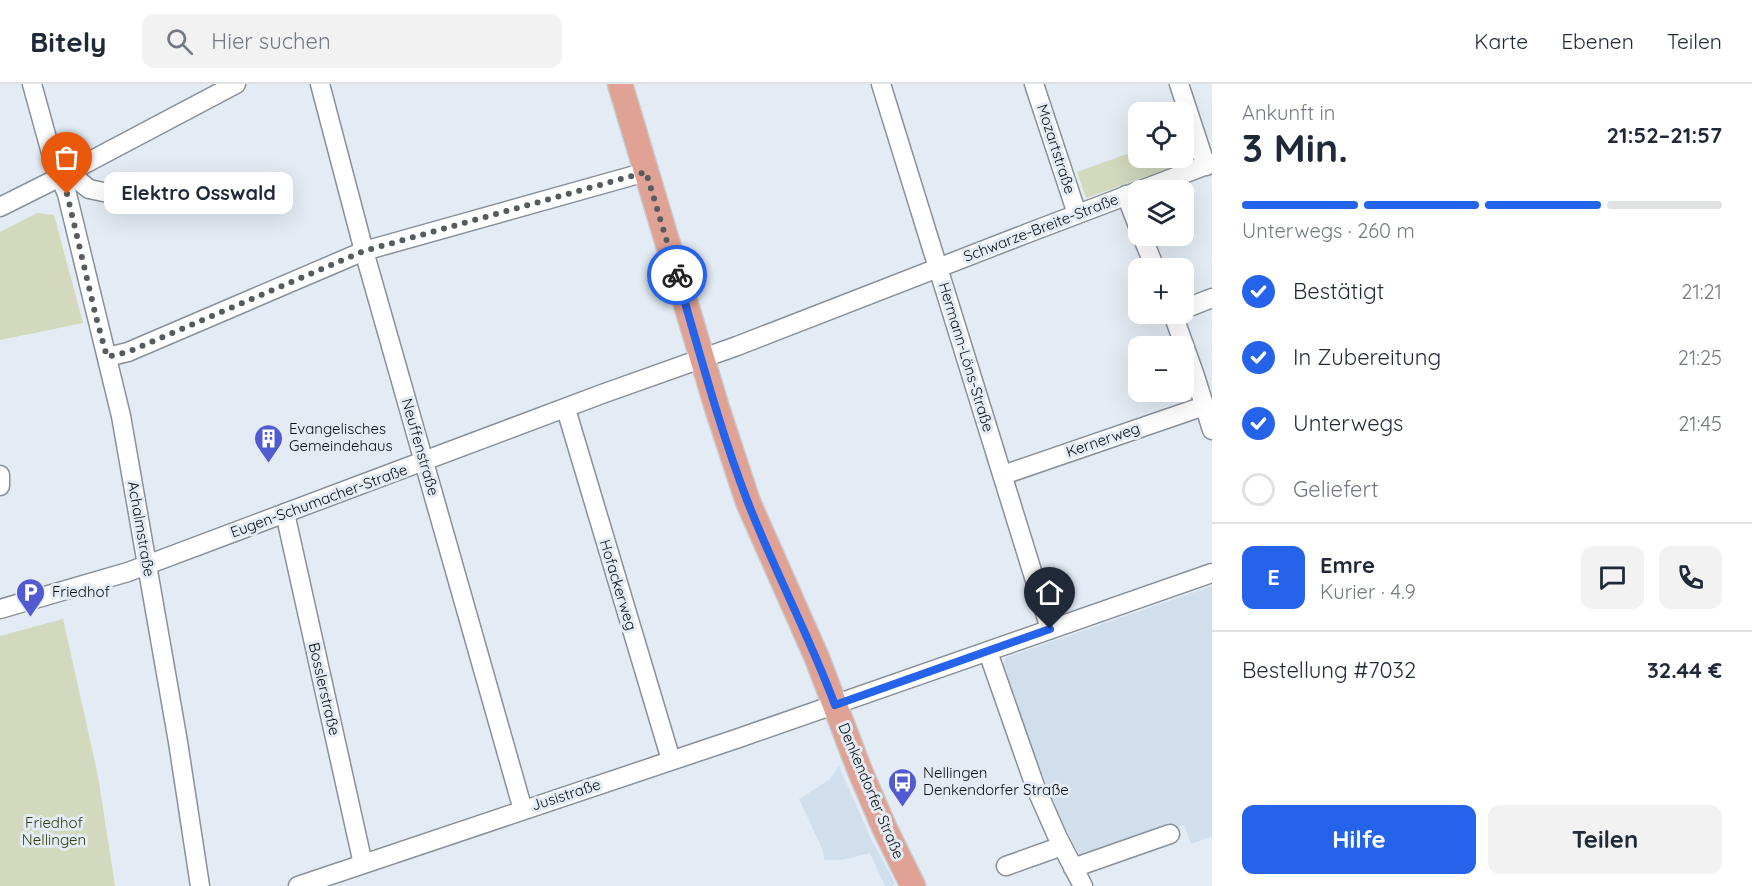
<!DOCTYPE html>
<html lang="de">
<meta charset="utf-8">
<style>
:root{--surface:#fff;--page:#f2f2f3;--text:#1f2937;--muted:#747a83;--line:#e0e1e3;--accent:#2563eb}
body{margin:0;font-family:Quicksand,sans-serif;background:var(--page);color:var(--text);height:100vh;display:flex;flex-direction:column;font-size:22px;white-space:nowrap}
*{box-sizing:border-box;margin:0}
p{font-size:20px;color:var(--muted)}
.icon{flex:none;width:33px;height:33px;fill:none;stroke:currentColor;stroke-width:2;stroke-linecap:round;stroke-linejoin:round}
.map{position:relative;flex:1;overflow:hidden}
.details{display:flex;flex-direction:column;background:var(--surface);width:540px}
.details>*{flex:none}
.buttons{position:absolute;left:1128px;top:18px;display:grid;gap:12px}
.buttons a{display:grid;place-items:center;width:66px;height:66px;border-radius:12px;background:var(--surface);box-shadow:0 6px 24px #0002;font-size:30px}
.pin{position:absolute;display:grid;place-items:center;width:51px;height:51px;color:#fff;margin:-62px -26px;border-radius:50% 50% 50% 0;rotate:-45deg;box-shadow:0 0 6px #0007}
.pin .icon{rotate:45deg}
.courier{position:absolute;display:grid;place-items:center;width:60px;height:60px;margin:-30px;border:4px solid #2563eb;border-radius:50%;background:#fff;color:#222;box-shadow:0 2px 8px #0007}
.bubble{position:absolute;height:42px;border-radius:12px;background:var(--surface);box-shadow:0 6px 24px #0002;font-size:20px;font-weight:700;line-height:42px;text-align:center}
.overview em{font-style:normal;font-weight:700}
.overview div{display:flex;flex-direction:column-reverse}
.overview{display:flex;align-items:center;justify-content:space-between;height:102px;padding:0 30px}
h1{font-size:39px;font-weight:700;line-height:45px}
.bar{display:grid;grid-template-columns:repeat(4,1fr);gap:9px 6px;align-content:center;height:72px;padding:0 30px}
.bar i{height:8px;border-radius:4px;background:var(--line)}
.bar .active{background:var(--accent)}
.bar p{grid-column:span 4}
.line{display:flex;align-items:center;gap:15px;padding:0 30px;border-top:2px solid var(--line)}
.line div{flex:1}
.round{display:grid;place-items:center;flex:none;width:63px;height:63px;border-radius:12px;background:var(--page)}
ol{padding:0 30px;list-style:none}
li{display:flex;align-items:center;gap:18px;height:66px}
li p{margin-inline-start:auto}
li .icon{padding:6px;border-radius:50%;background:var(--accent);color:#fff;stroke-width:4}
li:last-child{color:var(--muted)}
li i{width:33px;height:33px;border:3px solid var(--line);border-radius:50%}
.primary-button{display:flex;gap:12px;margin-top:auto;padding:12px 30px}
.primary-button a{flex:1;height:69px;border-radius:12px;background:var(--accent);color:#fff;font-size:24px;font-weight:700;line-height:69px;text-align:center}
.primary-button a+a{background:var(--page);color:var(--text)}
header{display:flex;align-items:center;gap:36px;box-sizing:border-box;height:84px;padding:0 30px;background:var(--surface);border-bottom:2px solid var(--line)}
header strong{font-size:28px}
nav{display:flex;gap:33px;margin-inline-start:auto;font-size:21px}
.search{width:420px;height:54px;background:var(--page);display:flex;align-items:center;gap:15px;box-sizing:border-box;padding:0 21px;border-radius:12px;color:var(--muted);font-size:22px}
main{display:flex;flex:1;min-height:0}
.map>svg:first-child{display:block}
.built{fill:#d1deec}
.green{fill:#d2d9bc}
.lines{fill:none;stroke-linecap:round;stroke-linejoin:round}
.minor-casing{stroke:#889099;stroke-width:21}
.major-casing{stroke:#c9caca;stroke-width:27}
.minor{stroke:#fff;stroke-width:18}
.major{stroke:#e0a294;stroke-width:24}
.done{stroke:#565b60;stroke-width:6;stroke-dasharray:0 10.8}
.route{stroke:#2563eb;stroke-width:8}
.labels{text-anchor:middle;stroke-width:6;stroke-linejoin:round;paint-order:stroke}
.street-label{font-size:15px;fill:#0a0d10;stroke:#e3ebf4}
.poi-label{font-size:15px;fill:#0a0d10;stroke:#e3ebf4;text-anchor:start}
.park-label{font-size:15px;fill:#343b0d;stroke:#e3ebf4}
</style>
<header>
<strong>Bitely</strong>
<div class="search"><svg class="icon" aria-label="search" viewBox="0 0 24 24"><circle cx="10" cy="10" r="6"/><path d="M15 15l6 6"/></svg>Hier suchen</div>
<nav><a>Karte</a><a>Ebenen</a><a>Teilen</a></nav>
</header>
<main>
<div class="map">
<svg width="1212" height="802" viewBox="0 0 1212 802">
<rect width="100%" height="100%" fill="#e3ebf4"/>
<g class="built">
<path d="M 1212,502 L 1212,752 L 1191,760 L 1184,741 L 1082,776 L 1062,737 L 1034,670 L 1003,580 L 1007,573 Z"/>
<path d="M 839,682 L 870,753 L 895,799 L 892,802 L 885,802 L 870,769 L 843,776 L 824,776 L 823,766 L 799,715 L 829,696 Z"/>
</g>
<g class="green">
<path d="M 1184,50 L 1193,76 L 1086,114 L 1077,88 L 1138,66 L 1138,74 L 1184,74 Z"/>
<path d="M 37,129 L 54,131 L 83,239 L 0,256 L 0,148 Z"/>
<path d="M 63,535 L 98,692 L 115,802 L 0,802 L 0,552 Z"/>
</g>
<g class="lines">
<defs>
<g id="minor">
<path d="M 32,0 L 53,76 L 67,110 L 121,332 L 178,658 L 200,802"/>
<path d="M 320,0 L 364,167 L 523,726"/>
<path d="M 881,0 L 1050,545"/>
<path d="M 1034,0 L 1077,130"/>
<path d="M 1179,0 L 1206,82"/>
<path d="M 68,88 L 89,105 L 113,110 L 204,99"/>
<path d="M 1126,111 L 1138,142"/>
<path d="M 0,123 L 60,93 L 236,0"/>
<path d="M 1142,152 L 1155,184"/>
<path d="M 1184,225 L 1212,214"/>
<path d="M 1173,230 L 1195,292 L 1212,346"/>
<path d="M 107,273 L 128,268 L 364,167 L 646,88"/>
<path d="M 566,325 L 671,676"/>
<path d="M 0,391 L 0,402"/>
<path d="M 1003,391 L 1204,322"/>
<path d="M 285,429 L 363,780"/>
<path d="M 0,525 L 128,488 L 602,310 L 737,262 L 1028,149 L 1212,79"/>
<path d="M 988,568 L 1035,702 L 1058,754 L 1083,802"/>
<path d="M 1006,782 L 1062,762"/>
<path d="M 1073,784 L 1170,750"/>
<path d="M 298,802 L 736,655 L 1212,489"/>
</g>
<path id="major" d="M 620,0 L 717,324 L 748,418 L 817,574 L 860,687 L 884,743 L 913,802"/>
</defs>
<use href="#minor" class="minor-casing"/>
<use href="#major" class="major-casing"/>
<use href="#minor" class="minor"/>
<use href="#major" class="major"/>
</g>
<g class="lines">
<path class="done" d="M 67,110 L 96,233 L 107,273 L 128,268 L 364,167 L 646,88 L 677,191"/>
<path class="route" d="M 677,191 C 699,266 719,343 747,416 C 774,486 809,551 835,621 L 1050,545"/>
</g>
<defs>
<symbol id="building-pin" viewBox="-11 -11 22 30"><path d="M0 17L-7.5 6A9.5 9.5 0 1 1 7.5 6Z" fill="#515ad0" stroke="#e3ebf4"/><path d="M-4-6H4V6H1V3H-1V6H-4ZM-2.5-4.3h1.7v1.8h-1.7ZM.8-4.3h1.7v1.8H.8ZM-2.5-1h1.7V.8h-1.7ZM.8-1h1.7V.8H.8Z" fill="#fff"/></symbol>
<symbol id="parking-pin" viewBox="-11 -11 22 30"><path d="M0 17L-7.5 6A9.5 9.5 0 1 1 7.5 6Z" fill="#515ad0" stroke="#e3ebf4"/><path d="M-3.5-5.5H1a3.5 3.5 0 0 1 0 7H-1V5.5H-3.5ZM-1-3.4V-.6H.8a1.4 1.4 0 0 0 0-2.8Z" fill="#fff"/></symbol>
<symbol id="bus-pin" viewBox="-11 -11 22 30"><path d="M0 17L-7.5 6A9.5 9.5 0 1 1 7.5 6Z" fill="#515ad0" stroke="#e3ebf4"/><path d="M-5-6H5V4H4V6H2V4H-2V6H-4V4H-5ZM-3.5-4V0h7V-4ZM-3.5 1.2v1.5H-2V1.2ZM2 1.2v1.5H3.5V1.2Z" fill="#fff"/></symbol>
</defs>
<g fill-rule="evenodd">
<use href="#building-pin" x="252" y="338" width="33" height="45"/>
<use href="#parking-pin" x="14" y="492" width="33" height="45"/>
<use href="#bus-pin" x="886" y="682" width="33" height="45"/>
</g>
<g class="labels">
<g class="street-label">
<text transform="translate(1056 65) rotate(72)" y="5">Mozartstraße</text>
<text transform="translate(1041 144) rotate(-21)" y="5">Schwarze-Breite-Straße</text>
<text transform="translate(966 273) rotate(73)" y="5">Hermann-Löns-Straße</text>
<text transform="translate(1103 356) rotate(-19)" y="5">Kernerweg</text>
<text transform="translate(420 363) rotate(74)" y="5">Neuffenstraße</text>
<text transform="translate(319 417) rotate(-20)" y="5">Eugen-Schumacher-Straße</text>
<text transform="translate(141 445) rotate(80)" y="5">Achalmstraße</text>
<text transform="translate(618 501) rotate(73)" y="5">Hofackerweg</text>
<text transform="translate(324 605) rotate(77)" y="5">Bosslerstraße</text>
<text transform="translate(871 707) rotate(67)" y="5">Denkendorfer Straße</text>
<text transform="translate(566 711) rotate(-18)" y="5">Jusistraße</text>
</g>
<g class="poi-label">
<text x="289" y="350">Evangelisches<tspan x="289" dy="17">Gemeindehaus</tspan></text>
<text x="52" y="513">Friedhof</text>
<text x="923" y="694">Nellingen<tspan x="923" dy="17">Denkendorfer Straße</tspan></text>
</g>
<g class="park-label">
<text x="54" y="744">Friedhof<tspan x="54" dy="17">Nellingen</tspan></text>
</g>
</g>
</svg>
<div class="buttons">
<a><svg class="icon" aria-label="locate" viewBox="0 0 24 24"><circle cx="12" cy="12" r="6"/><path d="M12 2v4M12 18v4M2 12h4M18 12h4"/></svg></a>
<a><svg class="icon" aria-label="layers" viewBox="0 0 24 24"><path d="M12 4l9 5-9 5-9-5zM3 14l9 5 9-5"/></svg></a>
<a>+</a>
<a>−</a>
</div>
<div class="pin" style="left:67px;top:110px;background:#ea580c"><svg class="icon" aria-label="bag" viewBox="0 0 24 24"><path d="M5 8h14l-1 12H6zM9 8a3 3 0 0 1 6 0"/></svg></div>
<div class="pin" style="left:1050px;top:545px;background:#1f2937"><svg class="icon" aria-label="home" viewBox="0 0 24 24"><path d="M3 11l9-7 9 7M6 9v11h12V9"/></svg></div>
<div class="courier" style="left:677px;top:191px"><svg class="icon" aria-label="bike" viewBox="0 0 24 24"><circle cx="6" cy="16" r="4"/><circle cx="18" cy="16" r="4"/><path d="M6 16l4-8h5l3 8M10 8l3 8H6M13 5h3"/></svg></div>
<div class="bubble" style="left:104px;top:88px;width:189px">Elektro Osswald</div>
</div>
<section class="details">
<div class="overview"><div><h1>3 Min.</h1><p>Ankunft in</p></div><em>21:52–21:57</em></div>
<div class="bar"><i class="active"></i><i class="active"></i><i class="active"></i><i></i><p>Unterwegs · 260 m</p></div>
<ol>
<li><svg class="icon" aria-label="check" viewBox="0 0 24 24"><path d="M5 12l5 5 9-10"/></svg>Bestätigt<p>21:21</p></li>
<li><svg class="icon" aria-label="check" viewBox="0 0 24 24"><path d="M5 12l5 5 9-10"/></svg>In Zubereitung<p>21:25</p></li>
<li><svg class="icon" aria-label="check" viewBox="0 0 24 24"><path d="M5 12l5 5 9-10"/></svg>Unterwegs<p>21:45</p></li>
<li><i></i>Geliefert</li>
</ol>
<div class="line" style="height:108px"><b class="round" style="background:var(--accent);color:#fff">E</b><div><b>Emre</b><p>Kurier · 4.9</p></div><a class="round"><svg class="icon" aria-label="chat" viewBox="0 0 24 24"><path d="M4 5h16v11H9l-5 4z"/></svg></a><a class="round"><svg class="icon" aria-label="phone" viewBox="0 0 24 24"><path d="M5 4h4l2 5-3 2q2 4 5 5l2-3 5 2v4C11 20 4 13 5 4z"/></svg></a></div>
<div class="line" style="height:78px"><div>Bestellung #7032</div><b>32.44 €</b></div>
<div class="primary-button"><a>Hilfe</a><a>Teilen</a></div>
</section>
</main>
